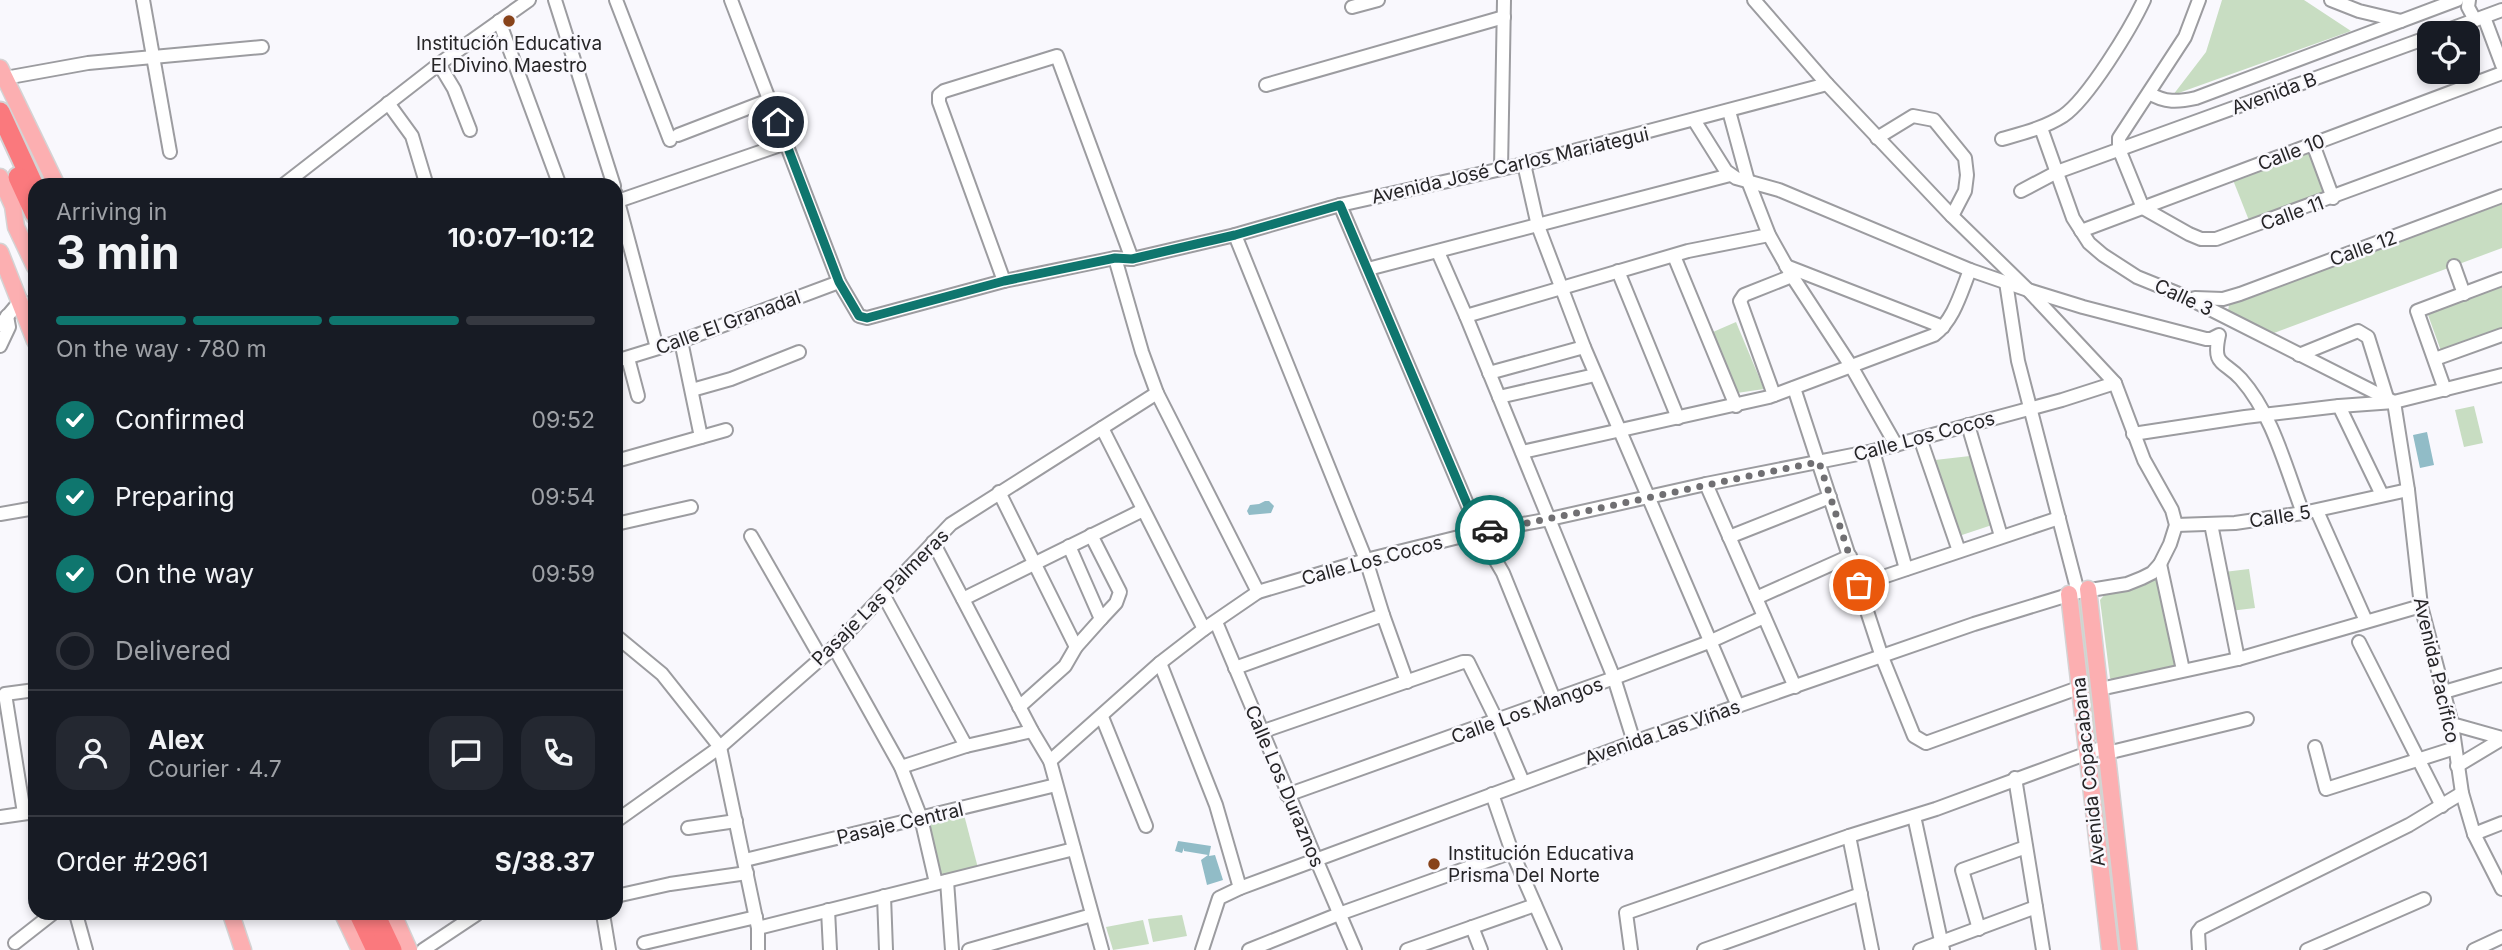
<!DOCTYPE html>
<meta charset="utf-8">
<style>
:root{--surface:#171b24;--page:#242831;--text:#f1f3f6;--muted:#9ea1a6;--line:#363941;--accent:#0f766e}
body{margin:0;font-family:Inter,sans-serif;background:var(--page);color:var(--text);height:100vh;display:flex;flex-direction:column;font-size:26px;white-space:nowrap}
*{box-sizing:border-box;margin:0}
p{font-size:23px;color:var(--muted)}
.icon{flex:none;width:38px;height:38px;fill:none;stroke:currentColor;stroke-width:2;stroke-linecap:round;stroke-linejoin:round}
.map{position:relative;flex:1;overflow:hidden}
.side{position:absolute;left:28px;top:178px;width:595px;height:742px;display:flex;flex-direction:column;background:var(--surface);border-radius:21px;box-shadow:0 4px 10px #0003}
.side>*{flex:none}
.tools{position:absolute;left:2417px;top:21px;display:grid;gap:14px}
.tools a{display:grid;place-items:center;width:63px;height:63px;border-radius:14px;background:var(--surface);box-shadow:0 4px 10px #0003;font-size:35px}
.pin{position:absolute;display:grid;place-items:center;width:60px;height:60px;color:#fff;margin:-30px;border:4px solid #fff;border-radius:50%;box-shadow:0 2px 7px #0007}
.courier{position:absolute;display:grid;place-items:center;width:70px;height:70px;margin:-35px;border:5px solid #0f766e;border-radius:50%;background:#fff;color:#222;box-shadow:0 2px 9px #0007}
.head em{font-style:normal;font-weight:700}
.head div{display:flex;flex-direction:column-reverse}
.head{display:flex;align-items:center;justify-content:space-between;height:119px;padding:0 28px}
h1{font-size:46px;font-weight:700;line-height:52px}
.bar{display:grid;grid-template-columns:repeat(4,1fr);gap:10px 7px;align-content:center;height:84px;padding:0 28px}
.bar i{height:9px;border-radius:5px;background:var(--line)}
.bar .current{background:var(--accent)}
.bar p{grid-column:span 4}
.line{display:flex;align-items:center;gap:18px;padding:0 28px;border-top:2px solid var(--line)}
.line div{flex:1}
.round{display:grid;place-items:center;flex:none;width:74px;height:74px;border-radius:21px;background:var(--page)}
ol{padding:0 28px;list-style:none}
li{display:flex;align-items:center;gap:21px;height:77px}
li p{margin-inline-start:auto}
li .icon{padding:7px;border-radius:50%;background:var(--accent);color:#fff;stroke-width:4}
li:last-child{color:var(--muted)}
li i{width:38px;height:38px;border:4px solid var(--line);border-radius:50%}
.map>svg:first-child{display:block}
.green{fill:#c8ddc2}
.water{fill:#91bcc7}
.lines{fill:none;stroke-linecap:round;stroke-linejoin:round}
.minor-casing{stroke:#9c9ca0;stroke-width:16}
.major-casing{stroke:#d4d3d4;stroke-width:19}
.highway-casing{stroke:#d4d3d4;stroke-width:23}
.minor{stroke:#fff;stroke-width:12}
.major{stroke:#fcafb1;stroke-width:16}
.highway{stroke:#fa797d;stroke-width:19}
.done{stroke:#706f72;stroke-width:7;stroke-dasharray:0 12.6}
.route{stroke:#0f766e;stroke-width:9}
.poi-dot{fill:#88431a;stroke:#f9f8fd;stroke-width:2.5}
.labels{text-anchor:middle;stroke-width:5;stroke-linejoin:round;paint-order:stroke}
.poi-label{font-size:19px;fill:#262527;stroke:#f9f8fd}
.street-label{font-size:19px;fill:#262527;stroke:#f9f8fd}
</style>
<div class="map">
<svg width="2502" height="950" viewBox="0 0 2502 950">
<rect width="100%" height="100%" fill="#f9f8fd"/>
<g class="green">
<path d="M 2222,0 L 2304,0 L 2351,31 L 2173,95 L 2206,52 Z"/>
<path d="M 2309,152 L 2326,194 L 2250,223 L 2233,180 Z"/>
<path d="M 2502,204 L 2502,248 L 2274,333 L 2228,311 L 2229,305 L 2261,293 Z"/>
<path d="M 2502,285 L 2502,328 L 2441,351 L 2427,312 Z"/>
<path d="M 1736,322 L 1764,389 L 1737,393 L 1713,332 Z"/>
<path d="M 2474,406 L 2483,443 L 2464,447 L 2455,410 Z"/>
<path d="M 1970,456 L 1992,525 L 1959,536 L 1935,460 Z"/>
<path d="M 2249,569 L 2255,608 L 2230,611 L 2224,572 Z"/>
<path d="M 2156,576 L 2176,665 L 2173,668 L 2115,682 L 2110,678 L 2100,600 L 2106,593 Z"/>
<path d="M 2081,597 L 2098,739 L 2094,740 L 2076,600 Z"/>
<path d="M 2097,758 L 2101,759 L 2122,950 L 2116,950 L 2095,759 Z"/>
<path d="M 963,811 L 978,868 L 942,876 L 928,820 Z"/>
<path d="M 1182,915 L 1187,936 L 1153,942 L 1148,919 Z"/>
<path d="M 1143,920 L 1149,944 L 1113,950 L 1106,927 Z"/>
</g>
<g class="water">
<path d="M 2427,432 L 2434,465 L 2420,468 L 2413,435 Z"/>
<path d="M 1265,501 L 1269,501 L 1274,506 L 1271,513 L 1249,515 L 1247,511 L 1250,505 L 1259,504 Z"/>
<path d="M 1178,841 L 1211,846 L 1209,856 L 1215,855 L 1223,880 L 1207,885 L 1201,860 L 1208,855 L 1184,851 L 1184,848 L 1182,853 L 1175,851 Z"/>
</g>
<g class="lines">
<defs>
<g id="minor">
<path d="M 143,0 L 170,152"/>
<path d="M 555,0 L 614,186"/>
<path d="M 616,0 L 670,140"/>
<path d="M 731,0 L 839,282 L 859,316 L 867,318 L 1004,281 L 1115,258 L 1132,259 L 1235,235 L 1340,205 L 1524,164 L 1827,84"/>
<path d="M 2199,0 L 2185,37 L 2119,138 L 2119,149 L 2143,208 L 2189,234 L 2201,239 L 2216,239 L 2502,134"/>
<path d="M 2331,0 L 2359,11 L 2401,21"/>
<path d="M 2469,0 L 2468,7 L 2475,20"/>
<path d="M 1352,7 L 1378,0"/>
<path d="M 2484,17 L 2502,65"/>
<path d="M 499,21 L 560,186"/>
<path d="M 2440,33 L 2502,10"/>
<path d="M 439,64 L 454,89 L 470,130"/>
<path d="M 5,78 L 88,63 L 262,47"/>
<path d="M 1266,85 L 1504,17"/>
<path d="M 2149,93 C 2165,103 2178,102 2196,98 L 2457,0"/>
<path d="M 388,103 L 412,136 L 427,186"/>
<path d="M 1729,111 L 1748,181 L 1769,235 L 1792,276 L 1851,366 L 1896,445"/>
<path d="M 1694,120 L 1726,171 L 1736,178 L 1779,190 L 1970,270 L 2028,290 L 2083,307 L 2206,339 L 2211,339 L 2219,335 C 2212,367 2224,360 2241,379 C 2273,415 2286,469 2303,513"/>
<path d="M 2041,128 L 2073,218 L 2089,243 L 2103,255 L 2137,277 L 2184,296 L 2394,402"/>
<path d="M 678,135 L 769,100"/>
<path d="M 1877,138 L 1913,116 L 1934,120 L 1965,158 L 1967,175 L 1965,191 L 1952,216"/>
<path d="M 2002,139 C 2023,133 2044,128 2063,116 C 2088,99 2131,28 2144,0"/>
<path d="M 2313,144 L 2333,198"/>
<path d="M 1524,164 L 1538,226 L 1584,347 L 1738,706"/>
<path d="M 1501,169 L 1504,0"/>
<path d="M 282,186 L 439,64 L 529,0"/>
<path d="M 2021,191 L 2057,172 L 2429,37"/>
<path d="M 616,194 L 657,348"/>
<path d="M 618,201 L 786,143"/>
<path d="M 1340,205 L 1479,532 L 1503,573 L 1554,699"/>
<path d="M 2081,231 L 2502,73"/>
<path d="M 1235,235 L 1366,560 L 1383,615"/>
<path d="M 1438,252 L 1466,316 L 1614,678 L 1634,742"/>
<path d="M 1674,256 L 1736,406"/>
<path d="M 1115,258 L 1142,352 L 1157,393 L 1258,592"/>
<path d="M 1786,266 L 1943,327"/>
<path d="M 2454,266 L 2464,294"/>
<path d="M 1368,269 L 1730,175"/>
<path d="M 1618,271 L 1678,418"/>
<path d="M 1004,281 L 939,102 L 939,95 L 944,91 L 1057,56 L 1132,259"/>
<path d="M 2006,282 L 2018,361 L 2078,592"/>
<path d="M 2195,298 L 2223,299 L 2240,294 L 2502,196"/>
<path d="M 1466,316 L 1688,251 L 1769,235"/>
<path d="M 0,325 L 21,300"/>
<path d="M 681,341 L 701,437"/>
<path d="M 0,346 L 9,327 L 7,316"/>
<path d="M 2299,355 L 2358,331 L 2368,337 L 2387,398"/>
<path d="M 628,358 L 638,396"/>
<path d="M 2435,359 L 2502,335"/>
<path d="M 616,361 L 681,341 L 839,282"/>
<path d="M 1489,373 L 1584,347"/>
<path d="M 1794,388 L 1882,657 L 1914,736 L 1926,743 L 2081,687"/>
<path d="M 692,390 L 731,379 L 799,352"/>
<path d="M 2445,390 L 2417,311 L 2502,279"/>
<path d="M 1774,395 L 1740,301 L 1744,295 L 1792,276"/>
<path d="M 1499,397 L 1595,375"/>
<path d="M 2394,402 L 2408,490 L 2421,606 L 2452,724 L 2462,793 L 2474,834 L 2502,889"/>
<path d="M 2339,406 L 2382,495"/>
<path d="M 1968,425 L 2001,536"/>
<path d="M 1102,428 L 1204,629"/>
<path d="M 2133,434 L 2245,417 L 2339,406 L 2394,402 L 2502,375"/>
<path d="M 1920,438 L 1959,551"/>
<path d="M 1873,451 L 1906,569"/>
<path d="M 1522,452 L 1769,397 L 1934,335 C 1954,320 1961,292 1970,270"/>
<path d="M 616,461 L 726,430"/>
<path d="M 1706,484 L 1795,687"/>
<path d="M 999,492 L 1076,647"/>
<path d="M 2317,511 L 2366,621"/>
<path d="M 0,514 L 35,508"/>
<path d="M 616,524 L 691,507"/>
<path d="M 2211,524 L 2238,659"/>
<path d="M 2176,525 L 2235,523 L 2303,513 L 2408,490"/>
<path d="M 1091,535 L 1120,592 L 1116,603 L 1101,619"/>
<path d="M 751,536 L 821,658"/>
<path d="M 1729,537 L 1830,497"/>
<path d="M 933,542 L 1032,731 L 1050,761 L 1102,950"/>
<path d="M 2160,564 L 2183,670"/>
<path d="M 1859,585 L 2059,518"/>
<path d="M 884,596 L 966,746"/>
<path d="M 1756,598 L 1850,556"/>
<path d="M 963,599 L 1143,510"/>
<path d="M 1216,622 C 1262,732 1308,841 1355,950"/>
<path d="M 616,636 L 662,674 L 720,747 L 758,928 L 758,950"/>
<path d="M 2359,642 L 2442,806"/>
<path d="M 834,647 L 901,767 L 921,818 L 936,883"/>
<path d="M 1160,663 L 1216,805 L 1240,888"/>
<path d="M 1235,668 L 1383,615 L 1407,682"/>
<path d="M 2100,689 L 2238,659 L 2421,606"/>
<path d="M 2444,692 L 2502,675"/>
<path d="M 1019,707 L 1065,666 L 1076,647 L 1101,619 L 1069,546"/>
<path d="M 1102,717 L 1146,826"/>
<path d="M 2452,724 L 2502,738"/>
<path d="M 1261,732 L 1463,662 L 1468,662 L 1497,721 L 1523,782"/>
<path d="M 2315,747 L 2326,789 L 2455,748"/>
<path d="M 2107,753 L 2247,719"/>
<path d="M 1050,761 L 1160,663 L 1204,629 L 1258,592 L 1366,560 L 1479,532 L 1550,519 L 1706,484 L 1873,451 L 2062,400 L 2115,383"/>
<path d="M 2457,766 L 2502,739"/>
<path d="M 901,767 L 966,746 L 1032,731"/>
<path d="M 2015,778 L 2043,950"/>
<path d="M 1492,794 L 1512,852 L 1555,950"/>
<path d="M 1287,795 L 1614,678 L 1709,642 L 1764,617"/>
<path d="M 24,813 L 5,694 L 35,690"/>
<path d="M 1914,816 L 1943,950"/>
<path d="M 0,817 L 35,812"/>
<path d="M 616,821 L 720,747 L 834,647 L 951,524 L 1157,393"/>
<path d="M 688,828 L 736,821"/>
<path d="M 2474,834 L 2502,823"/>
<path d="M 1849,836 L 1872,950"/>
<path d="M 745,860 L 1056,785"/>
<path d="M 947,881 L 952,950"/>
<path d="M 616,896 L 670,884 L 747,873"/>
<path d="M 884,896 L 886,950"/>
<path d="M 828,910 L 830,950"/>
<path d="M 76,914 L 86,950"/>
<path d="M 603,914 L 609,950"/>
<path d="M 1472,927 L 1481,950"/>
<path d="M 758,928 L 1074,849"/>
<path d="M 1979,929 L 1962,870 L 2026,847"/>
<path d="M 15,943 L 52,914"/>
<path d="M 644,943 L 756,917"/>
<path d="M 423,950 L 477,914"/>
<path d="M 969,950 L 1092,915"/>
<path d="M 1202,950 L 1219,898 L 1240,888 L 1634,742 L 1974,624 L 2078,592 L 2127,584 L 2142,578 L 2152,573 L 2160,564 L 2170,544 L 2176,525 L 2172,510 L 2144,460 L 2115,383 L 2028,290 L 1952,216 L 1827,84 L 1754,0"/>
<path d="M 1249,950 L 1339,914 L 1512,852"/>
<path d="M 1407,950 L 1535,905"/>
<path d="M 1631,950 L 1626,913 L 1849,836 L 1936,809 L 2107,746"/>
<path d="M 1704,950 L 1861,894"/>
<path d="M 1920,950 L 2036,907"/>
<path d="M 2199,950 L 2198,932 L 2201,928 L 2409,825 L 2462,793"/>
<path d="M 2307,950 L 2424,899"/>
<path d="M 2474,950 L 2502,937"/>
</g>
<g id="major">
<path d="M 0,68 L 57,186"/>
<path d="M 0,177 L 13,206 L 16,227 L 35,267"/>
<path d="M 0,252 L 35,341"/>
<path d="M 2088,589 L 2129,950"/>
<path d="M 2069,594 L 2110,950"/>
<path d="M 231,914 L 243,950"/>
<path d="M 343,914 L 360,950"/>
<path d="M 393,914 L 409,950"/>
</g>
<g id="highway">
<path d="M 0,112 L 35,188"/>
<path d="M 18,177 L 35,214"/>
<path d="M 359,914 L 376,950"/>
<path d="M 375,914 L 392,950"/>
</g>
</defs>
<use href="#minor" class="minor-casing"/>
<use href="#major" class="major-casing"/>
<use href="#highway" class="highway-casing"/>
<use href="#minor" class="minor"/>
<use href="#major" class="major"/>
<use href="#highway" class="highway"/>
</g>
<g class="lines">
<path class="done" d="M 1490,530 C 1600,510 1709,483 1819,462 L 1859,585"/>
<path class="route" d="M 778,122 L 839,282 L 859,316 L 867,318 L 1004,281 L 1115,258 L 1132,259 L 1235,235 L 1340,205 L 1479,532 L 1490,530"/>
</g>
<g class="poi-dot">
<circle cx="509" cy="21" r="7"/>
<circle cx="1434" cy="864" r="7"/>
</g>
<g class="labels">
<g class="poi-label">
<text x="509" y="50">Institución Educativa<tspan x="509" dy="22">El Divino Maestro</tspan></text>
<text x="1448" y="860" text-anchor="start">Institución Educativa<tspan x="1448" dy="22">Prisma Del Norte</tspan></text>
</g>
<g class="street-label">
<text transform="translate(2274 93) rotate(-20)" y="7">Avenida B</text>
<text transform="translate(2291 152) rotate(-21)" y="7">Calle 10</text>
<text transform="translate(1510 165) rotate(-13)" y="7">Avenida José Carlos Mariategui</text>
<text transform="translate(2292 213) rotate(-20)" y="7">Calle 11</text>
<text transform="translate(2363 248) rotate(-20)" y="7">Calle 12</text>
<text transform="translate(2184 297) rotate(25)" y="7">Calle 3</text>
<text transform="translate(728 322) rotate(-20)" y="7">Calle El Granadal</text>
<text transform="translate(1924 436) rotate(-15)" y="7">Calle Los Cocos</text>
<text transform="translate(2280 516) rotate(-9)" y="7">Calle 5</text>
<text transform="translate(1372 560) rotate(-15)" y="7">Calle Los Cocos</text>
<text transform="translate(880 597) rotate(-45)" y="7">Pasaje Las Palmeras</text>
<text transform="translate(2437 670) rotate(77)" y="7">Avenida Pacífico</text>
<text transform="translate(1527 710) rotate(-20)" y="7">Calle Los Mangos</text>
<text transform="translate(1662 732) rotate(-19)" y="7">Avenida Las Viñas</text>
<text transform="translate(2088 772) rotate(-96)" y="7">Avenida Copacabana</text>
<text transform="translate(1285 786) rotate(67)" y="7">Calle Los Duraznos</text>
<text transform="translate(900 823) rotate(-13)" y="7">Pasaje Central</text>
</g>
</g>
</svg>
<div class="tools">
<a><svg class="icon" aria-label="locate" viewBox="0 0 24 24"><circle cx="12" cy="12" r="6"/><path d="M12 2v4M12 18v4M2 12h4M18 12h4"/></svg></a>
</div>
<div class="pin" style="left:1859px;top:585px;background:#ea580c"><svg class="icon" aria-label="bag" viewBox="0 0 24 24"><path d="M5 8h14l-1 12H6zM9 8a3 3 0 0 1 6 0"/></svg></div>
<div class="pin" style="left:778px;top:122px;background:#1f2937"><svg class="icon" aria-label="home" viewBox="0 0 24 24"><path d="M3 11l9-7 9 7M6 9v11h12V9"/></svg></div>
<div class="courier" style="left:1490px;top:530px"><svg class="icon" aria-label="car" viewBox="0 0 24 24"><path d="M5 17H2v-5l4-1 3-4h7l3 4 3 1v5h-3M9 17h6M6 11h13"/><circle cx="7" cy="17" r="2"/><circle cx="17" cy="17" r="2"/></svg></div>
<section class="side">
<div class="head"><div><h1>3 min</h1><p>Arriving in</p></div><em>10:07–10:12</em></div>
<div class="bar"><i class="current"></i><i class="current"></i><i class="current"></i><i></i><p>On the way · 780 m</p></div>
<ol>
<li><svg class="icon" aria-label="check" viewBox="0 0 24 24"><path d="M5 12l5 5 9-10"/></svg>Confirmed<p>09:52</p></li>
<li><svg class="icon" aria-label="check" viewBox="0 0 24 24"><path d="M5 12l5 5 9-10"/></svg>Preparing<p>09:54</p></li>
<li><svg class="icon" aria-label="check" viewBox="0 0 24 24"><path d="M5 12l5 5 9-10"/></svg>On the way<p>09:59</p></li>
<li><i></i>Delivered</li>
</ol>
<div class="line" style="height:126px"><a class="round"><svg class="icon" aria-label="person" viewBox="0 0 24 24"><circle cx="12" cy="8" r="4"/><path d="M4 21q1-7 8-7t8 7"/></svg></a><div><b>Alex</b><p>Courier · 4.7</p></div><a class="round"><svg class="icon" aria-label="chat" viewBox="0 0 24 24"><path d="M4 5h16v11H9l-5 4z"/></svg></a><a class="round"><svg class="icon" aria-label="phone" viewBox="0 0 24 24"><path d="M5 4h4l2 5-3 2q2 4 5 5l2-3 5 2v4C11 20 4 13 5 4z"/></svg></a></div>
<div class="line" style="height:91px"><div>Order #2961</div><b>S/38.37</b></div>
</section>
</div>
